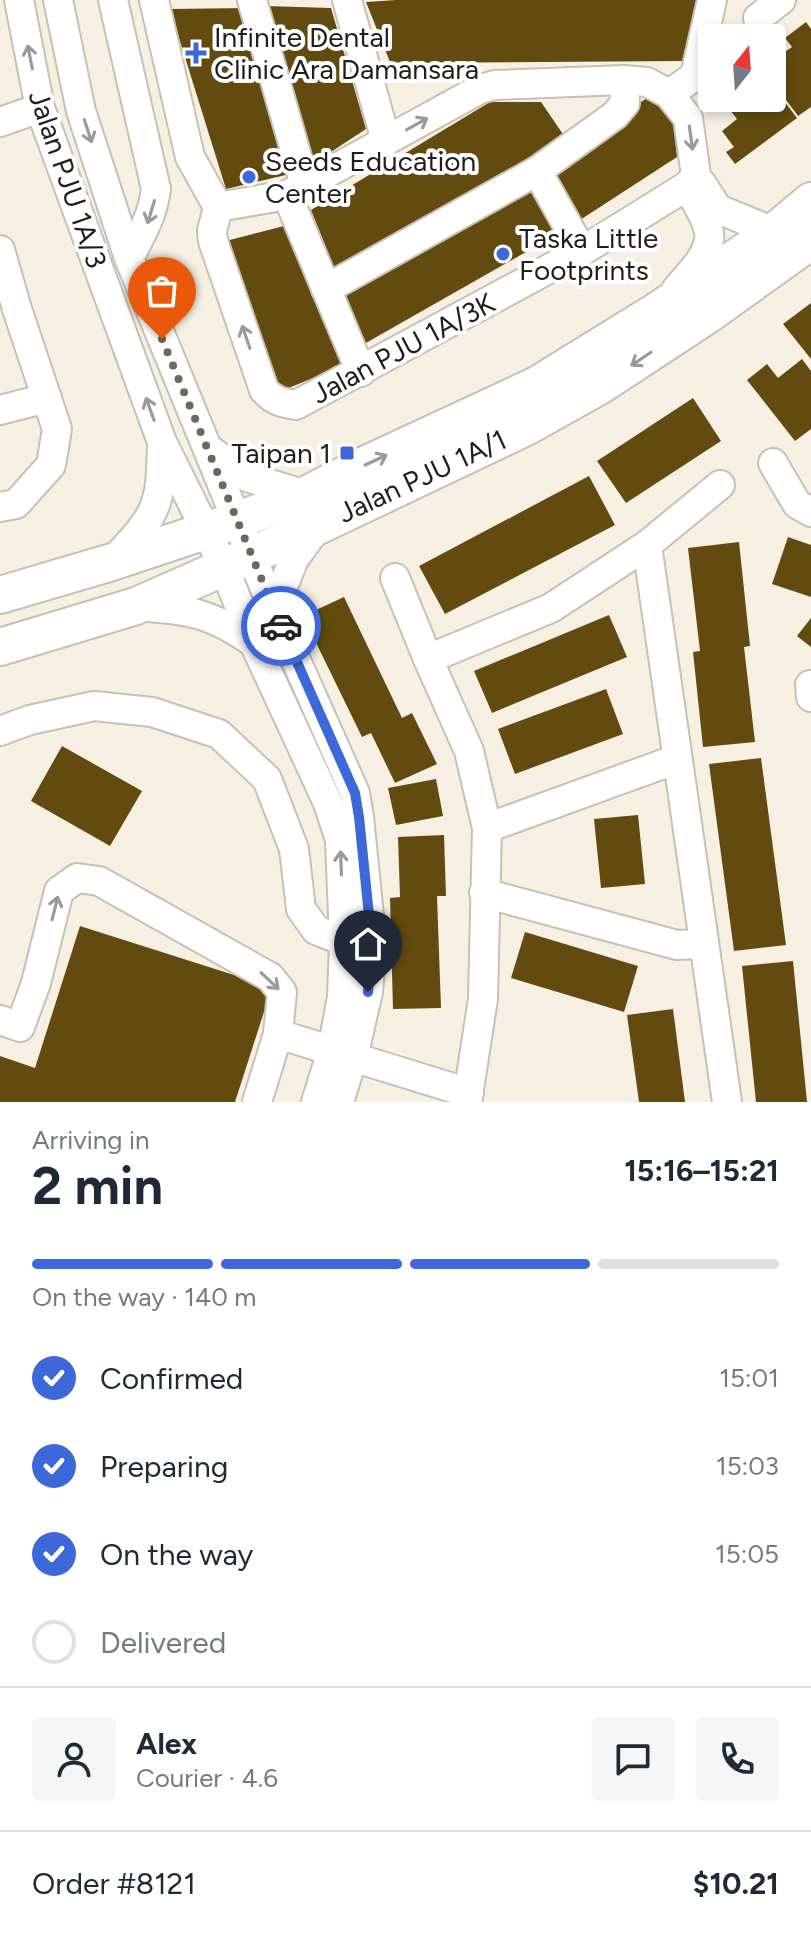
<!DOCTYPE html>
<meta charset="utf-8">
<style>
:root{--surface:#fff;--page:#f6f6f7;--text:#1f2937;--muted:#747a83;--line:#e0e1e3;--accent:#3d68d9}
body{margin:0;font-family:Figtree,sans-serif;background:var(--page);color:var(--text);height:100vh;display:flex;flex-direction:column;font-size:30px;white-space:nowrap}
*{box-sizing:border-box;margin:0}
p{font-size:26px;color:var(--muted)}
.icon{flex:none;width:44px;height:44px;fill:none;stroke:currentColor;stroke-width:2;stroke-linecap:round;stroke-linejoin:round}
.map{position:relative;height:1102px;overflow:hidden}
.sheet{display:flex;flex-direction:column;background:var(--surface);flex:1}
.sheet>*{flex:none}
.needle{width:52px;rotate:17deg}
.fabs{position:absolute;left:698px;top:24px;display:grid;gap:16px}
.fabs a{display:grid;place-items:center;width:88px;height:88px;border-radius:8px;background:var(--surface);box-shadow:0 4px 12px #0003;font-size:40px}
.pin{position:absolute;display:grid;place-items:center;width:68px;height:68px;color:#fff;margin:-82px -34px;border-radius:50% 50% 50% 0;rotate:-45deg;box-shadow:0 0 8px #0007}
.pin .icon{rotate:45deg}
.courier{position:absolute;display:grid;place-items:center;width:80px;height:80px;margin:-40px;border:6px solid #3d68d9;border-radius:50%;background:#fff;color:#222;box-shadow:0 2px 10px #0007}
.summary em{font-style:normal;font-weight:700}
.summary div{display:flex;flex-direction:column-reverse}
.summary{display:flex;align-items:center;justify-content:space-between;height:136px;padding:0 32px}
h1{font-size:52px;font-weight:700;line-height:60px}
.bar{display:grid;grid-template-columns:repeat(4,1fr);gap:12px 8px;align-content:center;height:96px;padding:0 32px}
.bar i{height:10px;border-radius:6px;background:var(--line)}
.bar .on{background:var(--accent)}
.bar p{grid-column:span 4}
.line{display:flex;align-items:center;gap:20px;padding:0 32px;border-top:2px solid var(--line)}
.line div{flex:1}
.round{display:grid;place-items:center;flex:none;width:84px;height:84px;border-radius:8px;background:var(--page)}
ol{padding:0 32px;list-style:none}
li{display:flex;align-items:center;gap:24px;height:88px}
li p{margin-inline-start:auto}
li .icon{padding:8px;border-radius:50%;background:var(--accent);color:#fff;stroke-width:4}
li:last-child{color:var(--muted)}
li i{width:44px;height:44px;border:4px solid var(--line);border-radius:50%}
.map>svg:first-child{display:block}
.building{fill:#634b0f}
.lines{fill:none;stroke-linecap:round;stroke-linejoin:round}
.minor-casing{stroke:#c6c1b4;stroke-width:32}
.major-casing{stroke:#c6c1b4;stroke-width:40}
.minor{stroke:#fff;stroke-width:28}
.major{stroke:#fff;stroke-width:36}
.oneway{stroke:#9b9a98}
.done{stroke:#6c6860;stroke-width:8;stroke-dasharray:0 14.4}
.route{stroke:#3d68d9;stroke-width:10}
.poi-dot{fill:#3d68d9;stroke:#fff;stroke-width:3}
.labels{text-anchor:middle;stroke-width:8;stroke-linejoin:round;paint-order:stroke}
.poi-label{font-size:28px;fill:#211e1a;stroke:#fff;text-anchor:start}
.street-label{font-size:28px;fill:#211e1a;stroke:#fff}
</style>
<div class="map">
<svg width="811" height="1102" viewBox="0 0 811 1102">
<rect width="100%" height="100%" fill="#f6f0e3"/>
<g class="building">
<path d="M 396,0 L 700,0 L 682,61 L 404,63 L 390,62 L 366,2 Z"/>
<path d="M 265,6 L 331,8 L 366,129 L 311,165 Z"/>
<path d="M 249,8 L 294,173 L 226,189 L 170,9 Z"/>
<path d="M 806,22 L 811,29 L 811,107 L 798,116 L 772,81 L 772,61 L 792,47 L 785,38 Z"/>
<path d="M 772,85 L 797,118 L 735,164 L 726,152 L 734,147 L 722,131 L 737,119 L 723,101 L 727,98 L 772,98 Z"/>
<path d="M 647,98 L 673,113 L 677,157 L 580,220 L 550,163 Z"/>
<path d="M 490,102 L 541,102 L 569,143 L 339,280 L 311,210 Z"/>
<path d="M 531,177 L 563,231 L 350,352 L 332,292 Z"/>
<path d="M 284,226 L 342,366 L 279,392 L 218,243 Z"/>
<path d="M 811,303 L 811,359 L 783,324 Z"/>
<path d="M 802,359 L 811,371 L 811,429 L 795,441 L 747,380 L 767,364 L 778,378 Z"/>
<path d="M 693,398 L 721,441 L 626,503 L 597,461 Z"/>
<path d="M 589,476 L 615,525 L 445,614 L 419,566 Z"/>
<path d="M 788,537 L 811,545 L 811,597 L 772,584 Z"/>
<path d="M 739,542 L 750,646 L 744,647 L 755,742 L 703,747 L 693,652 L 700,651 L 688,548 Z"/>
<path d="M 344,597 L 402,718 L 412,713 L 437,764 L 395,783 L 371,733 L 362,737 L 303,616 Z"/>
<path d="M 609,615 L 627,657 L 492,713 L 474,671 Z"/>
<path d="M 811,618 L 811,647 L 797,636 Z"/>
<path d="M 606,689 L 623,734 L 515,774 L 498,729 Z"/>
<path d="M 62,746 L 142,791 L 110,846 L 31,801 Z"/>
<path d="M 761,758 L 786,945 L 734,951 L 709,764 Z"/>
<path d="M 436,779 L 443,816 L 396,825 L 388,788 Z"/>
<path d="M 638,815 L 645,884 L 601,888 L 594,819 Z"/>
<path d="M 444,835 L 446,896 L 437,896 L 441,1008 L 393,1009 L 390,898 L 400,897 L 398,837 Z"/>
<path d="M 80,926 L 272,987 L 235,1102 L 0,1102 L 0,1056 L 35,1068 Z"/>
<path d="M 525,932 L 638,966 L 624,1012 L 511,978 Z"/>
<path d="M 793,961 L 807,1102 L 756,1102 L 742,966 Z"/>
<path d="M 673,1009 L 685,1102 L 639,1102 L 627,1015 Z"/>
</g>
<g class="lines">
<defs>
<g id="minor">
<path d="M 19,0 L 40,108 L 162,442 L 224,567 L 254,643 L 328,803 L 340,840 L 344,941 L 342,997 L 332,1051 L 316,1102"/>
<path d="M 58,0 L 81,111 L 129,258 L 275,613 L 355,793 L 359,817 L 372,945 L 368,992 L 353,1057 L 339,1102"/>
<path d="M 113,0 L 156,189 C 153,215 141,235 129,258"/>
<path d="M 154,0 L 190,157 L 218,207 L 212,231 L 213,241 L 264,390 C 273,401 283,403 296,405 L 582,251 L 687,186 L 696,176 L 688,118 L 669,94 L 647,82 L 624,80 L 495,85 L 480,89 L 287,195 L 218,207"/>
<path d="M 252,0 L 305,185"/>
<path d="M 347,0 L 386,141"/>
<path d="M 758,18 L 781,0"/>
<path d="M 669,94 L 695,76 L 712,0"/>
<path d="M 0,122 L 40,108"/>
<path d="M 537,171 L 582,251"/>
<path d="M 701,183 L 718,209 L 774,232"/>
<path d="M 287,195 L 361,372"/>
<path d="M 0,250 L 17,309 L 57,429 L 51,465 L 16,504 L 0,507"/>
<path d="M 326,289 L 537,171 L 615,115 L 625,103 L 624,80"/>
<path d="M 676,290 C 687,276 706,259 709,240 C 712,225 694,199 687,186"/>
<path d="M 0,410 L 47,398"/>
<path d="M 210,450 L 247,477 L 306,495"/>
<path d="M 773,463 L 797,504 L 811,512"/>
<path d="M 647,545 L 727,1102"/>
<path d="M 113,561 C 127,545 144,530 153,510 C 162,491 161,467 162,446"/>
<path d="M 395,578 L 428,659 L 469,751 L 487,828 L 483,999 L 467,1102"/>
<path d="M 136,606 C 189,610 210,612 254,643"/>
<path d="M 275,613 L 284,584 L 294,559 L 318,526"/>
<path d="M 428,659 L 551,608 L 647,545 L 720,485"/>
<path d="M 810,685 L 811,697"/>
<path d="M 0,731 L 30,720 L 94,706 L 152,712 L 219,734 L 267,779 L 294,849 L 301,909 L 316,930 L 344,941"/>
<path d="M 487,828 L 677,759"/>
<path d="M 484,893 L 677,945 L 704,944"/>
<path d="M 0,1020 L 20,1027 L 36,983 L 59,891 L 77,878 L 99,881 L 270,977 L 282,992 L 278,1034 L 257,1102"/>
<path d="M 278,1034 L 469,1093"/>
</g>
<g id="major">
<path d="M 0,595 L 112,562 L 238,520 L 306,495 L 354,470 L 537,385 L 660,309 L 774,232 L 811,201"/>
<path d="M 0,647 L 136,606 L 318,526 L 526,427 L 601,385 L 706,316 L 811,241"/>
</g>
</defs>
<use href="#minor" class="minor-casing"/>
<use href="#major" class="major-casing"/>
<use href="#minor" class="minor"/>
<use href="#major" class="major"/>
</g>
<defs><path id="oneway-shaft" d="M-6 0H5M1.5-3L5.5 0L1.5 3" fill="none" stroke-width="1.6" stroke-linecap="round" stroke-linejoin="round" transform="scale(2)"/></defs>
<g class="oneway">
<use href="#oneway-shaft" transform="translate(30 57) rotate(-101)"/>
<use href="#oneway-shaft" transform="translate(417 124) rotate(-29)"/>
<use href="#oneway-shaft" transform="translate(88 131) rotate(72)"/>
<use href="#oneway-shaft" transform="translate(691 138) rotate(82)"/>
<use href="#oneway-shaft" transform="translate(151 212) rotate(107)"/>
<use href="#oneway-shaft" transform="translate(246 337) rotate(-109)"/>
<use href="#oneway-shaft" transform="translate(641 359) rotate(146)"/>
<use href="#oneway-shaft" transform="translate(150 409) rotate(-110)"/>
<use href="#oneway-shaft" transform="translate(376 460) rotate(-25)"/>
<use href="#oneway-shaft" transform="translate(341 863) rotate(-92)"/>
<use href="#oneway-shaft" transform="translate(55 908) rotate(-76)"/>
<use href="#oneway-shaft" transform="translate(270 981) rotate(43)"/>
</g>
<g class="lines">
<path class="done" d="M 162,339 L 281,626"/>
<path class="route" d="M 281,626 L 355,793 L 359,817 L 372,945 L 368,992"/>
</g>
<g class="poi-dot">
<path d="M192 41h8v8h8v8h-8v8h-8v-8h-8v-8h8z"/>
<circle cx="249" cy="177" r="8"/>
<circle cx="503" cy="254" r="8"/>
<rect x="339" y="445" width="16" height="16" rx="4"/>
</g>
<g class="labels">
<g class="poi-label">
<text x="214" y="47">Infinite Dental<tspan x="214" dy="32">Clinic Ara Damansara</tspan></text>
<text x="265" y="171">Seeds Education<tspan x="265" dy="32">Center</tspan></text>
<text x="519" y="248">Taska Little<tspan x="519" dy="32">Footprints</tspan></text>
<text x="331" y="463" text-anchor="end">Taipan 1</text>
</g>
<g class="street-label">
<text transform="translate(68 179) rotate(71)" y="10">Jalan PJU 1A/3</text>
<text transform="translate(403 348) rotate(-28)" y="10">Jalan PJU 1A/3K</text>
<text transform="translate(422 476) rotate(-25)" y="10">Jalan PJU 1A/1</text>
</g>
</g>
</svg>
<div class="fabs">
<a><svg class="needle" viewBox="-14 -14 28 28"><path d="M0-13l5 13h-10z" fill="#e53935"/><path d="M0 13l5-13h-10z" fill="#747a83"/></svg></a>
</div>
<div class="pin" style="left:162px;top:339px;background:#ea580c"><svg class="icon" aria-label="bag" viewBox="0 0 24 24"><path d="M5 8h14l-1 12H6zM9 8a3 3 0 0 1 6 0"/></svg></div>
<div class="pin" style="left:368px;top:992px;background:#1f2937"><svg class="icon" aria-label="home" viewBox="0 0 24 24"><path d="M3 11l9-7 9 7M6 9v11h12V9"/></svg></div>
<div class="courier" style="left:281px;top:626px"><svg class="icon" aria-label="car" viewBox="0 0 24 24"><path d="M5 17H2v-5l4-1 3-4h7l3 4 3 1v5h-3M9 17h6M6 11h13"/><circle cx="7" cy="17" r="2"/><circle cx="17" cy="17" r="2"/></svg></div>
</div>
<section class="sheet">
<div class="summary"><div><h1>2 min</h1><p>Arriving in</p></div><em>15:16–15:21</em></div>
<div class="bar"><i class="on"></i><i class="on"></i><i class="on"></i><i></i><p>On the way · 140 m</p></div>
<ol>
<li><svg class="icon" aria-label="check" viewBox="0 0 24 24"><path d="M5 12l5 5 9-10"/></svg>Confirmed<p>15:01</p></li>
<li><svg class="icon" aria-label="check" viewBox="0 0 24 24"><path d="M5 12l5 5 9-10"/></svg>Preparing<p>15:03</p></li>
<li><svg class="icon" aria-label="check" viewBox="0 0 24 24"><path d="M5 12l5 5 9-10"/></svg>On the way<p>15:05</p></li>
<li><i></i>Delivered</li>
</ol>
<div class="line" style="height:144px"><a class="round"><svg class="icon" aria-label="person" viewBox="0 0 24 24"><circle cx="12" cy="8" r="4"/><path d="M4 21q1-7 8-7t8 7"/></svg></a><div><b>Alex</b><p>Courier · 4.6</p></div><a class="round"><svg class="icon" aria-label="chat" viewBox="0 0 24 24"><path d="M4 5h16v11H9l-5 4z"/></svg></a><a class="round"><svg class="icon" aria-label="phone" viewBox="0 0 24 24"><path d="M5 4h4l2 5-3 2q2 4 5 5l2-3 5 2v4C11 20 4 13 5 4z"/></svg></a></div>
<div class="line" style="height:104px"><div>Order #8121</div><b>$10.21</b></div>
</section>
